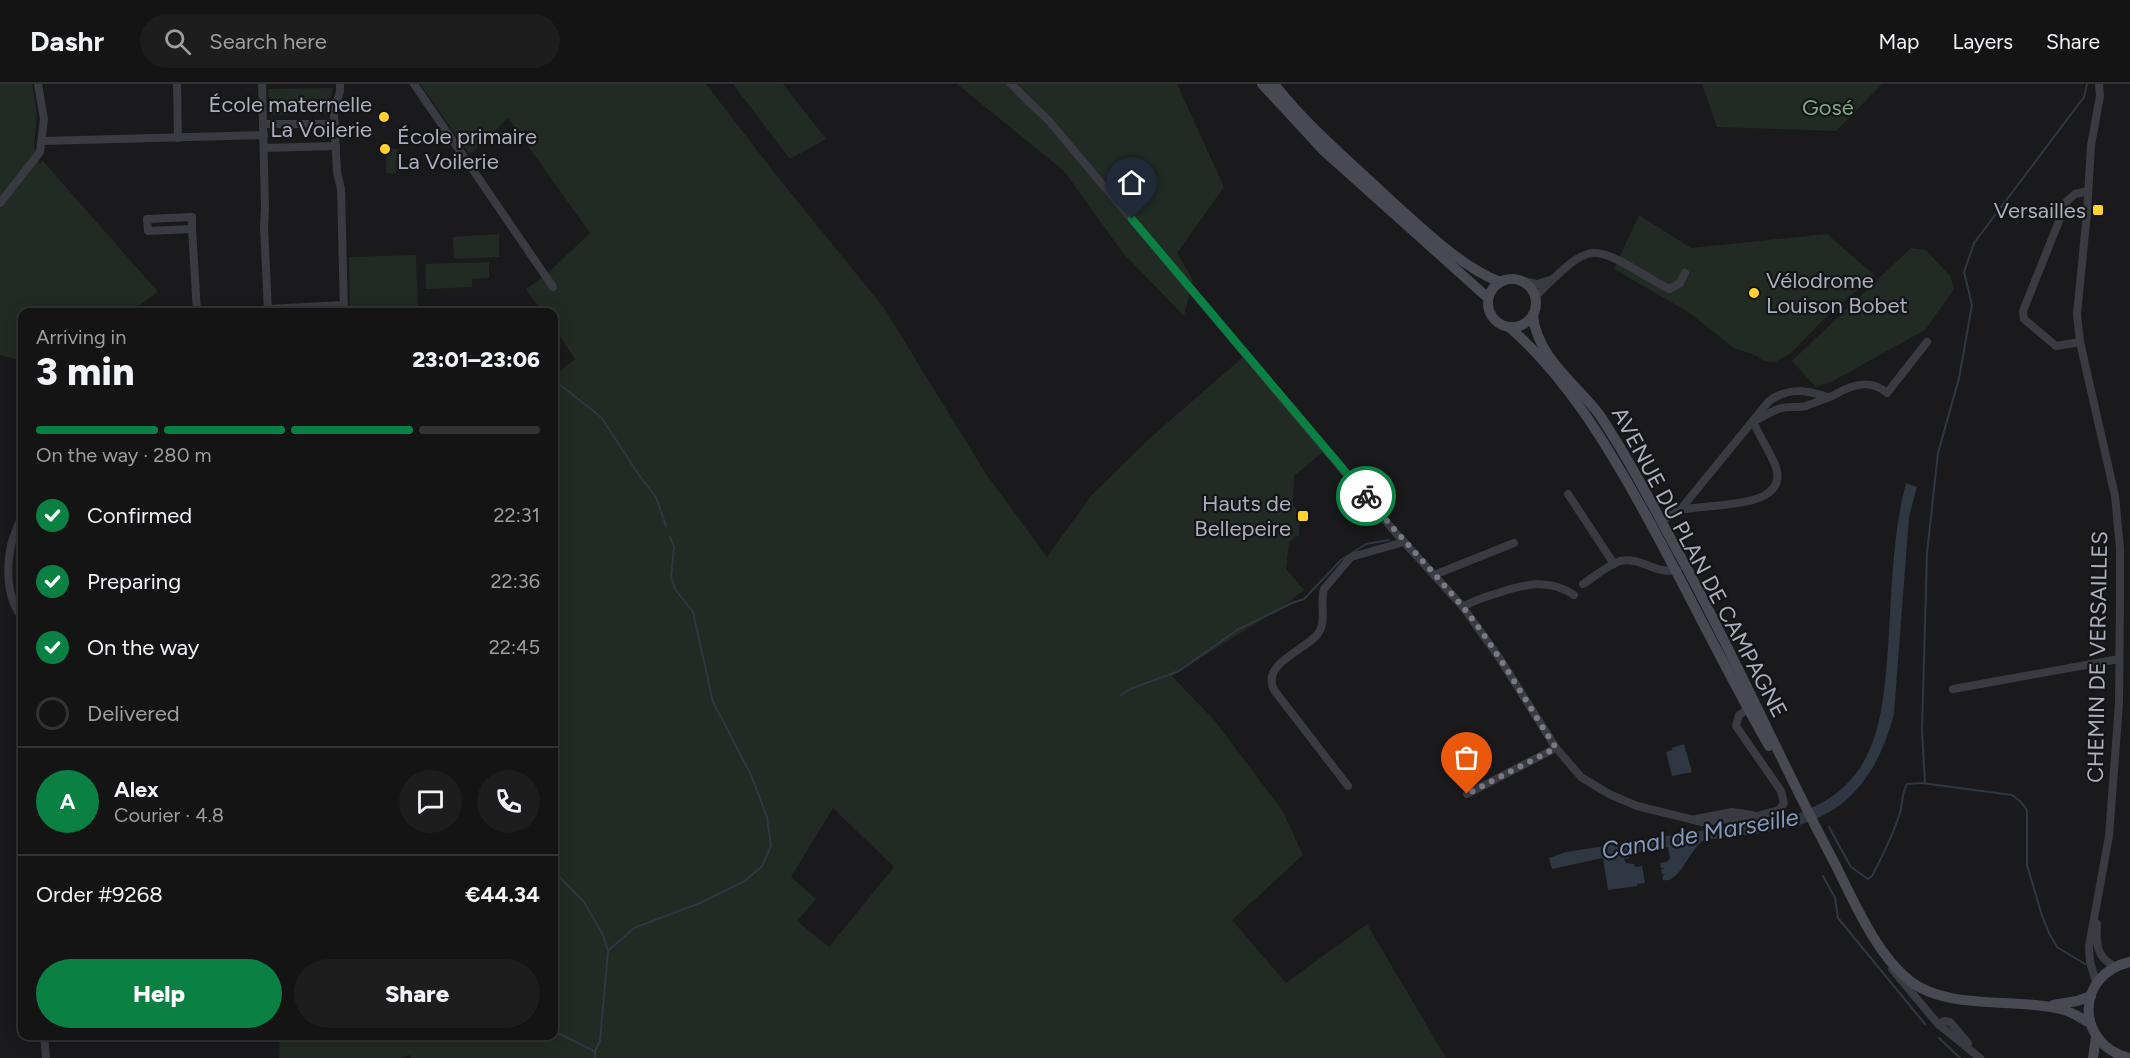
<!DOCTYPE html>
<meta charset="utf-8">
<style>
:root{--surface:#141415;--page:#1d1d1e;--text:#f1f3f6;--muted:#9d9ea0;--line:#333334;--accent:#0b8043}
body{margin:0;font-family:Figtree,sans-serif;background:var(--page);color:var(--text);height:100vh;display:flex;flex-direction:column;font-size:22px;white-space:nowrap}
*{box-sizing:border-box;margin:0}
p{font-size:20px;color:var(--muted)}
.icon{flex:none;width:33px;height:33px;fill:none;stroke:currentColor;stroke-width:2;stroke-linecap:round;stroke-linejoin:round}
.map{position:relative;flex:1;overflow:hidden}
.panel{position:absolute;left:18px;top:224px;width:540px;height:732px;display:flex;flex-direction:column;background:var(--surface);border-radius:12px;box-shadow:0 3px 15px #0003,0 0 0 2px var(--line)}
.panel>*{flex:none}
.pin{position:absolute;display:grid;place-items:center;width:51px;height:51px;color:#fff;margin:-62px -26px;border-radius:50% 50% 50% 0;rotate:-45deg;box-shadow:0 0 6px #0007}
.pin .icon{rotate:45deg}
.courier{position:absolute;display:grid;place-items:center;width:60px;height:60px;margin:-30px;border:4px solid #0b8043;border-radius:50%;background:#fff;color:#222;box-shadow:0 2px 8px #0007}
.head em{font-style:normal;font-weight:800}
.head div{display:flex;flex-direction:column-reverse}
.head{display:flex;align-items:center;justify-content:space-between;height:102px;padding:0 18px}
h1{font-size:39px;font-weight:800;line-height:45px}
.bar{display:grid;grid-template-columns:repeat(4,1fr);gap:9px 6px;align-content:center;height:72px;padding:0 18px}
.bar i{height:8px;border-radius:4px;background:var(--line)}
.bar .current{background:var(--accent)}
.bar p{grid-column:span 4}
.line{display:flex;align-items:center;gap:15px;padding:0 18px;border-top:2px solid var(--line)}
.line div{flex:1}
.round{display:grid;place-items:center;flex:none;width:63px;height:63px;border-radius:32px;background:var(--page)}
ol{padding:0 18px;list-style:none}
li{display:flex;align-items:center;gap:18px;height:66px}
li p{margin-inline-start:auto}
li .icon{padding:6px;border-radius:50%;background:var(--accent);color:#fff;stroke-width:4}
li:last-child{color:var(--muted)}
li i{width:33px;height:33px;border:3px solid var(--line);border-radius:50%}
.action{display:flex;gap:12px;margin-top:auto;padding:12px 18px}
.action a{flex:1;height:69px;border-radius:36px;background:var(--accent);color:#fff;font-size:24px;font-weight:800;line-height:69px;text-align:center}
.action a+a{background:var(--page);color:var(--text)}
header{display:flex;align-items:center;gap:36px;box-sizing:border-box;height:84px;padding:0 30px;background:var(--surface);border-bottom:2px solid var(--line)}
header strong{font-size:28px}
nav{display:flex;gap:33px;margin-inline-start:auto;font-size:21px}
.search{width:420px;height:54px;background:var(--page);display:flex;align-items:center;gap:15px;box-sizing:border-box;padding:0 21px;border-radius:33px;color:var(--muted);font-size:22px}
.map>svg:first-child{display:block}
.green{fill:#212b23;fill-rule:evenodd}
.water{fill:#2e3742}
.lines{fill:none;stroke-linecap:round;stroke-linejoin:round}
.stream{stroke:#2e3742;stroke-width:2}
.minor{stroke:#3a3a42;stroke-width:8}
.secondary{stroke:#484952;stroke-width:10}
.done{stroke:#787a85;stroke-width:6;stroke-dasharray:0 10.8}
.route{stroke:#0b8043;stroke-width:8}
.poi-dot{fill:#ffd22f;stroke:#151417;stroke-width:2}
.labels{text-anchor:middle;stroke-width:4.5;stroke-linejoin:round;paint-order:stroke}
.poi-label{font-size:22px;fill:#abaebd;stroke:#151417;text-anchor:end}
.park-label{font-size:22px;fill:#81a988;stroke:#151417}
.street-label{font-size:22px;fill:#abaebd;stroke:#151417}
.water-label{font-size:24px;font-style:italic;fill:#8098ba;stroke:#151417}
</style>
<header>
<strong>Dashr</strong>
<div class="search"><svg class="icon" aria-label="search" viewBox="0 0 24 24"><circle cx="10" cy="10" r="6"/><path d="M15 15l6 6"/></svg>Search here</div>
<nav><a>Map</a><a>Layers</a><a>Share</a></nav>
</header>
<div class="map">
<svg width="2130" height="974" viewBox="0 0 2130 974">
<rect width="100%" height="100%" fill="#1a1a1c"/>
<g class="green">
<path d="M 0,0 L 32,0 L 37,28 L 34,62 L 40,81 L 42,76 L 158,208 L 130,228 L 22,228 L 22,277 L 0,271 Z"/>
<path d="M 420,0 L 706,0 L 777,92 L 884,224 L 986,390 L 1047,473 L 1091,412 L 1150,354 L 1243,273 L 1323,368 L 1294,392 L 1293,421 L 1300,430 L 1299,451 L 1289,458 L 1286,485 L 1304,506 L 1285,521 L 1172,592 L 1215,637 L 1282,726 L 1303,771 L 1232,836 L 1286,899 L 1367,840 L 1446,974 L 411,974 L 409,971 L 401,974 L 279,974 L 280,951 L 554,951 L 554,292 L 575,275 L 554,244 L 554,228 L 542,228 L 526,205 L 548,189 L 590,149 L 508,34 L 470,71 ZM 833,724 L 894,783 L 829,863 L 797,837 L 816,815 L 791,793 Z"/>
<path d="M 733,0 L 783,0 L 826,55 L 790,75 Z"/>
<path d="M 957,0 L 1177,0 L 1224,103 L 1177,169 L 1193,196 L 1184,232 L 1123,169 L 1064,87 Z"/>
<path d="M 1702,0 L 1882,0 L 1836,47 L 1717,43 Z"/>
<path d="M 333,4 L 326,30 L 289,29 L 288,31 L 270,30 L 268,5 Z"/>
<path d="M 387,65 L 398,65 L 396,90 L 386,89 Z"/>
<path d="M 1639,131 L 1691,164 L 1827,150 L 1874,191 L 1826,233 L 1791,269 L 1775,278 L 1763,277 L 1757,272 L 1734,264 L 1688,228 L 1614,185 Z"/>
<path d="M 499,150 L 499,173 L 454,175 L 453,153 Z"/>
<path d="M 1911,164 L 1926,166 L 1950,192 L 1954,205 L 1925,246 L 1833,297 L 1816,303 L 1792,277 Z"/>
<path d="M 416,171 L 418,228 L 350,228 L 349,173 Z"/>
<path d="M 489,178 L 489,194 L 472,195 L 472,203 L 426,205 L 425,180 Z"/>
</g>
<g class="water">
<path d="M 1906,399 L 1917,403 L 1909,433 L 1894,630 C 1882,676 1859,718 1813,736 C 1780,750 1739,751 1704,756 C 1689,765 1680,800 1663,796 L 1662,792 L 1666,790 L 1662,790 L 1661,785 L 1665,784 L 1661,784 L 1660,779 L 1666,778 L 1670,775 L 1668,763 L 1629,770 L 1629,774 L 1624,775 L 1626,779 L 1634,780 L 1635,783 L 1642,782 L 1645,799 L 1637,800 L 1637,802 L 1608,806 L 1603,774 L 1552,785 L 1549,774 L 1566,768 L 1788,733 C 1876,706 1882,643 1888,563 C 1892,508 1892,451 1906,399 Z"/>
<path d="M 1684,660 L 1692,688 L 1672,692 L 1666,668 L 1672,666 L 1672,664 Z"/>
</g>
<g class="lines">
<g class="stream">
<path d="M 554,296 L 601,333 L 641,394 L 656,413 L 666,442"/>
<path d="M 1352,469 L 1366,460 L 1389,456"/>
<path d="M 1120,612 L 1130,605 L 1179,587 L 1237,546 L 1292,519 L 1304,515 L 1341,476 L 1347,472"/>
<path d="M 1925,699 L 1922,647 L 1927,469 L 1938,369 L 1959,294 L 1972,221 L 1964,188 L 1974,159 L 2084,13 L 2087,0"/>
<path d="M 1829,743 L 1851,783 L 1868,795 L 1872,792 C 1882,773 1892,753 1899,732 C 1903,722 1901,710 1907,700 L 1922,699 L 2012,711 L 2021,718 L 2027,726 L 2027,781 L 2042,832 L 2049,849 L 2057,863 L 2085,880"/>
<path d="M 554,787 L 584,818 L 603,851 L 608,867"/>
<path d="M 1823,792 L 1835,814 L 1838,834 L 1925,940"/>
<path d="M 554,947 L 594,967"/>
<path d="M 1939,954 L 1960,974"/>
<path d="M 595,974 L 595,967 L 600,957 L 608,867 L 634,844 L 700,819 L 745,797 L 762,782 L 771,762 L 767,733 L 751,691 L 713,618 L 693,528 L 675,505 L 671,493 L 674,463 L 670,453"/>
</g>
<g class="minor">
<path d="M 177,0 L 178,54"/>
<path d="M 262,0 L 265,124 L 264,142 L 268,228"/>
<path d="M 340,0 L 340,7 L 334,29 L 337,88 L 341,105 L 344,228"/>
<path d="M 414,0 L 553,203"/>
<path d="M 1011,0 L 1049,37 L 1395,448 L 1463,523 L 1500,575 L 1556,664 L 1581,693 L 1609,710 L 1637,722 L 1702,738 L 1757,732 L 1779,726 L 1784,719 L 1781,707 L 1736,642 L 1739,631 L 1751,623"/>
<path d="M 264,40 L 335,40"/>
<path d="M 42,57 L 264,51"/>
<path d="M 264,64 L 336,62"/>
<path d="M 0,119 L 40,68 L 44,35 L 38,0"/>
<path d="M 192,145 L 148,147 L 147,135 L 192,133 L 192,145 L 197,228"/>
<path d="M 1553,195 C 1563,186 1574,174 1588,170 C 1609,163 1649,197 1670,205 L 1680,199 L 1685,189"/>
<path d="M 1522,197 L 1537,200 L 1553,195 L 1535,213"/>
<path d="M 268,225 L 344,221"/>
<path d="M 2080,258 L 2056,262 L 2024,235 L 2023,227 L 2067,117 L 2075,110 L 2088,107"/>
<path d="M 1568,410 L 1614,480"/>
<path d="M 1680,426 L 1769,317 C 1789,303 1806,306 1828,313"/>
<path d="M 22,431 C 19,441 13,451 11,462 C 6,484 7,516 22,533"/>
<path d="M 1661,438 C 1667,434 1674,428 1681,426 C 1704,419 1784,427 1777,387 C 1775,375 1758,351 1753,337 C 1763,334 1772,326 1782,324 C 1790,322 1798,324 1806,322 C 1815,318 1827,315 1836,310 C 1853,300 1871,295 1887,309 L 1927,258"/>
<path d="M 1434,491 L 1514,459"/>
<path d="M 1583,500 C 1594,493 1608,481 1620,477 C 1640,472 1656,491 1677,486"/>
<path d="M 1463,523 C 1474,516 1486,513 1498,509 C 1525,500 1549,494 1574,511"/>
<path d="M 1953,605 L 2119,575"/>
<path d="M 1348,702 L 1274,606 C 1261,580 1303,567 1317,551 C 1328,538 1319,519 1324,505 L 1351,473 L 1404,458"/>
<path d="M 1467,710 L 1556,664"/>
<path d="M 1696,735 L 1732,728 L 1752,731"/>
<path d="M 2097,840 C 2096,859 2096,874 2116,883"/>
<path d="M 1892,885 L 1938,940 L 1980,974"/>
<path d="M 2096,898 L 2090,878 L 2089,862 L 2109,752 L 2119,620 L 2120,514 L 2120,464 L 2115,412 L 2080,258 L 2077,230 L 2087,129 L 2091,61 L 2100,12 L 2099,0"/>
<path d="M 1938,940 L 1944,937 L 1950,938 L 1968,959"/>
<path d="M 44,951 L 46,974"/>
</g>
<g class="secondary">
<path d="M 1262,0 L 1324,67 L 1488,214"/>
<path d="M 1274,0 C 1307,42 1348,76 1387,113 C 1420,142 1459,182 1500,198"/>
<circle cx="1512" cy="219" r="24"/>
<path d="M 1533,231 C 1536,270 1572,297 1595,325 C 1601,332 1606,341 1611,349 C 1638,391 1660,436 1684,479 C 1737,577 1781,678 1833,776 C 1853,815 1875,869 1910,897 C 1948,927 2018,913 2064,926 C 2074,929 2082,935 2090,939"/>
<path d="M 1510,244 C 1565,291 1607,361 1642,424 C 1686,503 1724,584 1769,662"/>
<path d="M 2053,921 L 2077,917 L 2091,912"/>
<path d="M 2093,974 L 2096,953"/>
<path d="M 2129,974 C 2075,960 2075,890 2130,878"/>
</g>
</g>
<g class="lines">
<path class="done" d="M 1366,412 C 1397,450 1431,485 1462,522 C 1498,566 1525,617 1556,664 L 1467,710"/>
<path class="route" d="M 1132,135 L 1366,412"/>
</g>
<g class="poi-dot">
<circle cx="384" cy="33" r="6"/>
<circle cx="385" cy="65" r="6"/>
<rect x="2092" y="120" width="12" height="12" rx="3"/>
<circle cx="1754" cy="209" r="6"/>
<rect x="1297" y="426" width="12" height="12" rx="3"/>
</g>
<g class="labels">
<g class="poi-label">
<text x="372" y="28">École maternelle<tspan x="372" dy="25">La Voilerie</tspan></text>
<text x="397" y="60" text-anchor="start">École primaire<tspan x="397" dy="25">La Voilerie</tspan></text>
<text x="2086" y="134">Versailles</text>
<text x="1766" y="204" text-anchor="start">Vélodrome<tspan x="1766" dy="25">Louison Bobet</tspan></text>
<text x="1291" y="427">Hauts de<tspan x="1291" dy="25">Bellepeire</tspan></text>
</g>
<g class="park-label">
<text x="1828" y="31">Gosé</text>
</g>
<g class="street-label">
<text transform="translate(1700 478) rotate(62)" y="8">AVENUE DU PLAN DE CAMPAGNE</text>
<text transform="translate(2097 573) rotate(-89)" y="8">CHEMIN DE VERSAILLES</text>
</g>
<g class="water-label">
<text transform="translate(1700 750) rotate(-10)" y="8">Canal de Marseille</text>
</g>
</g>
</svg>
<div class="pin" style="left:1467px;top:710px;background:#ea580c"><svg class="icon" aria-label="bag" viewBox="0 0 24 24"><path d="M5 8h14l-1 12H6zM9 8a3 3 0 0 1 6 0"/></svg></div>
<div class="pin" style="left:1132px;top:135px;background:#1f2937"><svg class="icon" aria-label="home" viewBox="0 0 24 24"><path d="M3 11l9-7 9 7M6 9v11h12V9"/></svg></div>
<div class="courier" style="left:1366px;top:412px"><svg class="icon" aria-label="bike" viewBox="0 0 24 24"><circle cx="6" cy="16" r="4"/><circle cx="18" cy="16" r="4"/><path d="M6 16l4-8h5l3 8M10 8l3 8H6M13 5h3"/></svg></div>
<section class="panel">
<div class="head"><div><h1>3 min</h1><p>Arriving in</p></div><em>23:01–23:06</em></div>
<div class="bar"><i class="current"></i><i class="current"></i><i class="current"></i><i></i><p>On the way · 280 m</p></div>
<ol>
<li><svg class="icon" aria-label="check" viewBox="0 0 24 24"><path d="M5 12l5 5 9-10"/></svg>Confirmed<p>22:31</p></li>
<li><svg class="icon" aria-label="check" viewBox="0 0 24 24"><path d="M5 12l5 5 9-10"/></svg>Preparing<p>22:36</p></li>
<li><svg class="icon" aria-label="check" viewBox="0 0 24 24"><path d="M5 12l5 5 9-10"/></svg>On the way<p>22:45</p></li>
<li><i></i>Delivered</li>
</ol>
<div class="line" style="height:108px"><b class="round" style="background:var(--accent);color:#fff">A</b><div><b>Alex</b><p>Courier · 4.8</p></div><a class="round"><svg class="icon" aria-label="chat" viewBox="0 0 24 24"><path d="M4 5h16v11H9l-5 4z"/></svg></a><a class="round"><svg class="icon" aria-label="phone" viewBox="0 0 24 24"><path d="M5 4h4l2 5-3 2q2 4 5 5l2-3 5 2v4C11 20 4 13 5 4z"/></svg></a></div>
<div class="line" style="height:78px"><div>Order #9268</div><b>€44.34</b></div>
<div class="action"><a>Help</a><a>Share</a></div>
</section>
</div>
